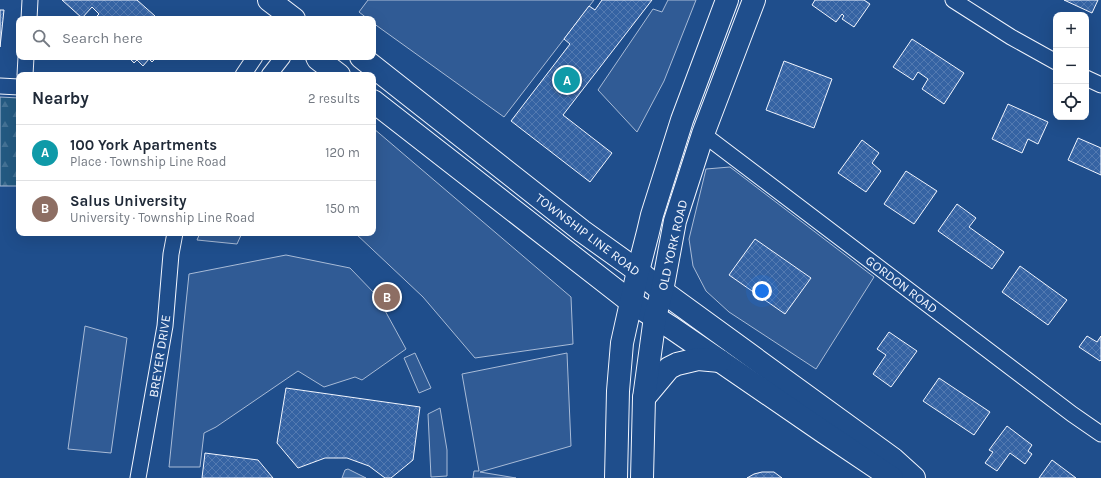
<!DOCTYPE html>
<meta charset="utf-8">
<style>
body{margin:0;font-family:Karla,sans-serif;background:#f6f6f7;color:#1f2937}
.controls{position:absolute;right:12px;top:12px;display:grid;overflow:hidden;border-radius:8px;box-shadow:0 4px 16px #0002}
.controls button{width:36px;height:36px;display:grid;place-items:center;padding:0;border:0;border-bottom:1px solid #e0e1e3;background:#fff;color:#1f2937;font:20px sans-serif}
.you{position:absolute;left:762px;top:291px;width:14px;height:14px;margin:-10px;border:3px solid #fff;border-radius:50%;background:#1a73e8;box-shadow:0 0 0 6px #1a73e833}
.badge{display:grid;place-items:center;width:26px;height:26px;border-radius:50%;background:#2563eb;color:#fff;font-size:13px;font-weight:700}
.pin{position:absolute;translate:-50% -50%;border:2px solid #fff;box-shadow:0 1px 4px #0006}
.list{margin:0;padding:0;list-style:none}
h2{display:flex;justify-content:space-between;align-items:center;height:52px;margin:0;padding:0 16px;font-size:17px}
h2 small{font-size:13px;font-weight:400;color:#747a83}
.list li{display:grid;grid-template-columns:26px 1fr auto;gap:12px;align-items:center;box-sizing:border-box;height:56px;padding:0 16px;border-top:1px solid #e0e1e3}
.list b{display:block;font-size:15px;white-space:nowrap}
.list p{margin:0;font-size:13px;white-space:nowrap;color:#747a83}
.list em{font-size:13px;font-style:normal;color:#747a83}
.icon{flex:none;width:22px;height:22px;fill:none;stroke:currentColor;stroke-width:2;stroke-linecap:round;stroke-linejoin:round}
.map{position:relative;flex:none;width:1101px;height:478px;overflow:hidden}
.search{position:absolute;background:#fff;box-shadow:0 4px 16px #0002;left:16px;top:16px;width:360px;height:44px;display:flex;align-items:center;gap:10px;box-sizing:border-box;padding:0 14px;border-radius:8px;color:#747a83;font-size:15px}
.panel{position:absolute;background:#fff;box-shadow:0 4px 16px #0002;left:16px;top:72px;width:360px;height:164px;border-radius:8px}
.map>svg:first-child{display:block}
</style>
<div class="map">
<svg width="1101" height="478" viewBox="0 0 1101 478">
<defs>
<pattern id="forest-firs" width="22" height="20" patternUnits="userSpaceOnUse"><rect width="22" height="20" fill="#245a82"/><path d="M5 1l3.5 6h-7zM16 11l3.5 6h-7z" fill="#447295"/></pattern>
<pattern id="building-cross-hatch" width="8" height="8" patternUnits="userSpaceOnUse"><rect width="8" height="8" fill="#3563a3"/><path d="M0 0l8 8M0 8l8-8" fill="none" stroke="#537ab1"/></pattern>
</defs>
<rect width="100%" height="100%" fill="#1f4e8c"/>
<polygon fill="url(#forest-firs)" stroke="#a8bbd7" points="0,97 19,98 19,186 0,186"/>
<g fill="#305b95" stroke="#a8bbd7">
<polygon points="368,0 594,0 504,117 373,23 373,19 368,19 359,12"/>
<polygon points="668,0 696,0 664,81 637,132 598,90 653,9 662,12"/>
<polygon points="373,128 571,297 573,344 475,358 423,297 355,233 373,233"/>
<polygon points="730,167 874,277 816,369 729,312 706,291 693,266 689,239 706,169"/>
<polygon points="200,233 242,233 237,244 197,240"/>
<polygon points="286,255 350,268 377,296 406,349 362,380 355,377 324,387 298,371 216,427 204,433 200,467 169,467 189,274"/>
<polygon points="85,326 127,338 111,453 68,449"/>
<polygon points="415,353 431,388 419,393 404,358"/>
<polygon points="567,353 571,446 480,472 516,478 473,478 474,471 479,471 462,374"/>
<polygon points="440,408 447,450 447,476 431,477 428,414"/>
</g>
<polygon fill="#3b69a3" stroke="#a8bbd7" points="348,469 366,478 342,478 345,470"/>
<g fill="url(#building-cross-hatch)" stroke="#f2f6ff">
<polygon points="62,0 137,0 155,16 153,18 154,19 98,19 96,17 99,14 92,7 82,18"/>
<polygon points="602,0 652,0 563,115 612,153 590,182 511,121 570,44 564,39 589,6 595,10"/>
<polygon points="815,0 864,0 870,4 854,27 842,19 844,16 842,14 836,22 812,5"/>
<polygon points="1064,0 1098,0 1092,13"/>
<polygon points="0,10 4,10 0,47"/>
<polygon points="912,39 964,73 944,104 922,89 928,79 918,72 913,80 893,67"/>
<polygon points="128,57 157,57 152,62 149,59 143,66 137,60 134,63"/>
<polygon points="784,61 832,79 814,128 766,110"/>
<polygon points="1008,104 1048,122 1038,144 1028,139 1022,153 992,139"/>
<polygon points="1078,138 1101,148 1101,175 1068,160"/>
<polygon points="862,140 879,153 872,163 881,171 866,192 838,173"/>
<polygon points="906,171 937,191 914,224 884,204"/>
<polygon points="957,204 976,218 969,227 1004,252 992,269 938,231"/>
<polygon points="755,239 811,278 785,314 729,275"/>
<polygon points="1020,266 1067,300 1048,325 1002,292"/>
<polygon points="889,332 917,351 891,387 873,374 886,355 877,349"/>
<polygon points="1087,336 1097,342 1101,336 1101,360 1100,361 1079,347"/>
<polygon points="939,378 990,412 974,435 923,401"/>
<polygon points="286,388 420,407 413,460 391,478 385,478 369,466 347,458 325,458 298,468 277,443"/>
<polygon points="1007,426 1032,445 1028,451 1032,454 1025,464 1010,453 997,471 985,463 993,452 989,450"/>
<polygon points="205,453 258,460 273,478 202,478"/>
<polygon points="1052,460 1076,478 1039,478"/>
<polygon points="762,472 774,472 782,478 747,478 754,474"/>
</g>
<g fill="none" stroke-linecap="round" stroke-linejoin="round">
<defs>
<g id="street">
<polyline points="953,0 1011,37 1056,62"/>
<polyline points="29,19 30,0"/>
<polyline points="25,75 26,57"/>
<polyline points="243,75 255,57"/>
<polyline points="269,75 283,57"/>
<polyline points="1086,78 1101,85"/>
<polyline points="0,86 19,87"/>
<polyline points="703,134 1072,414 1101,434"/>
<polyline points="138,478 165,326 171,254 175,233"/>
</g>
<g id="primary">
<polyline points="269,0 294,19"/>
<polyline points="317,57 318,59 339,75"/>
<polyline points="361,57 582,231 638,271 662,291 893,459 914,478"/>
<polyline points="373,101 631,302 672,328 825,433 892,478"/>
<polyline points="644,398 669,368 677,364 698,359 720,361"/>
</g>
<g id="highway">
<polyline points="616,478 618,391 622,343 638,271 648,232 652,215 682,120 727,0"/>
<polyline points="642,478 644,398 655,317 662,291 675,221 703,134 754,0"/>
</g>
</defs>
<use href="#street" stroke="#f2f6ff" stroke-width="17"/>
<use href="#primary" stroke="#f2f6ff" stroke-width="24"/>
<use href="#highway" stroke="#f2f6ff" stroke-width="24"/>
<use href="#street" stroke="#1f4e8c" stroke-width="15"/>
<use href="#primary" stroke="#1f4e8c" stroke-width="22"/>
<use href="#highway" stroke="#1f4e8c" stroke-width="22"/>
</g>
<g text-anchor="middle" stroke-width="3" stroke-linejoin="round" paint-order="stroke">
<g font-size="13" fill="#f2f6ff" stroke="#1f4e8c">
<text transform="translate(588 234) rotate(37)" y="5">TOWNSHIP LINE ROAD</text>
<text transform="translate(672 245) rotate(-77)" y="5">OLD YORK ROAD</text>
<text transform="translate(902 284) rotate(37)" y="5">GORDON ROAD</text>
<text transform="translate(159 356) rotate(-81)" y="5">BREYER DRIVE</text>
</g>
</g>
</svg>
<div class="controls">
<button>+</button>
<button>−</button>
<button><svg class="icon" aria-label="locate" viewBox="0 0 24 24"><circle cx="12" cy="12" r="6"/><path d="M12 2v4M12 18v4M2 12h4M18 12h4"/></svg></button>
</div>
<div class="you"></div>
<div class="pin badge" style="left:567px;top:80px;background:#0f9aa8">A</div>
<div class="pin badge" style="left:387px;top:297px;background:#8d6e63">B</div>
<div class="search"><svg class="icon" aria-label="search" viewBox="0 0 24 24"><circle cx="10" cy="10" r="6"/><path d="M15 15l6 6"/></svg>Search here</div>
<section class="panel">
<h2>Nearby<small>2 results</small></h2>
<ul class="list">
<li><span class="badge" style="background:#0f9aa8">A</span><div><b>100 York Apartments</b><p>Place · Township Line Road</p></div><em>120 m</em></li>
<li><span class="badge" style="background:#8d6e63">B</span><div><b>Salus University</b><p>University · Township Line Road</p></div><em>150 m</em></li>
</ul>
</section>
</div>
